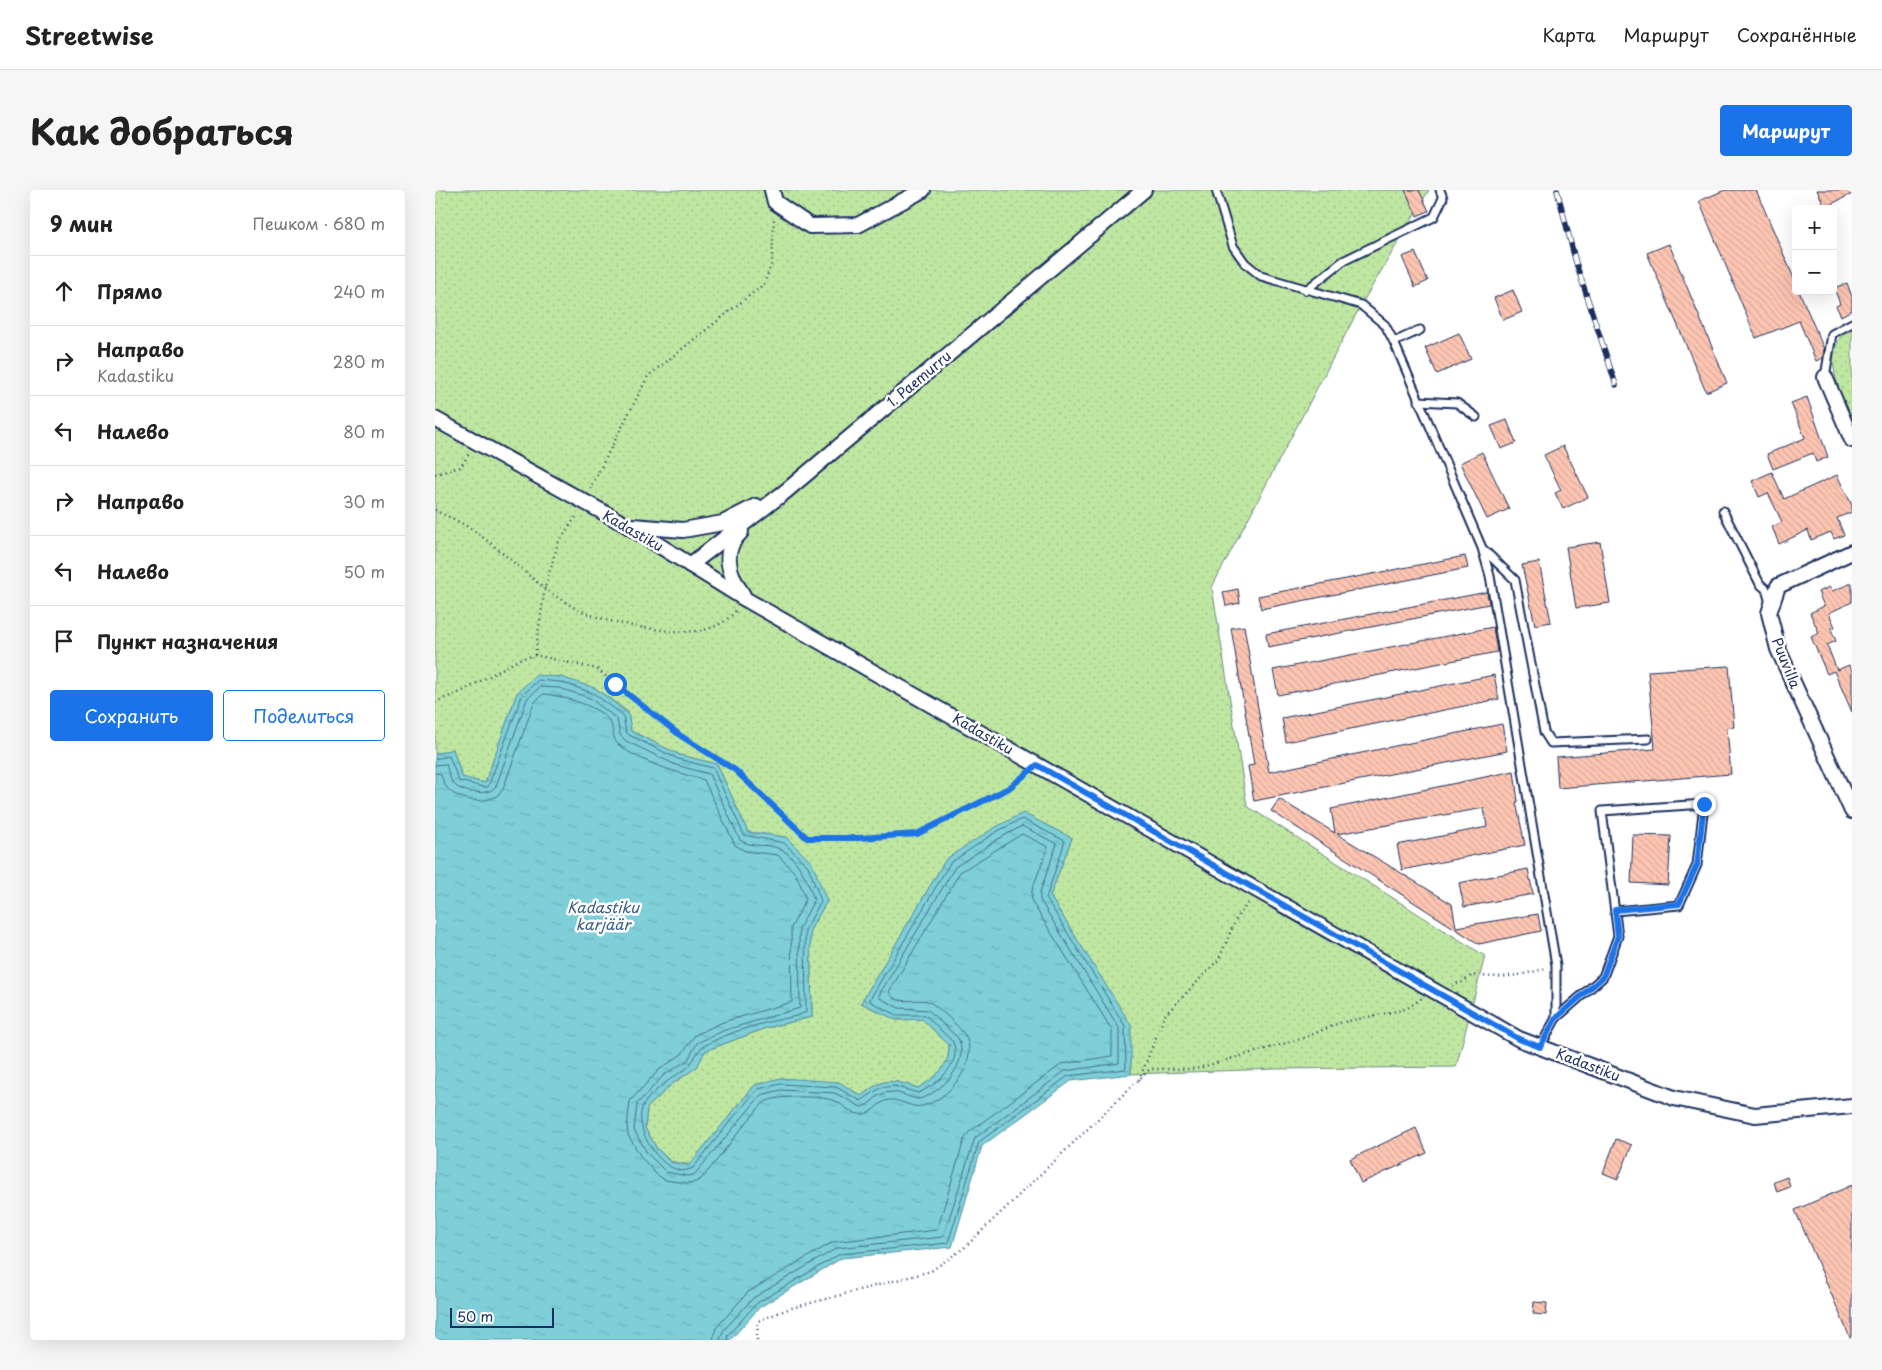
<!DOCTYPE html>
<html lang="ru">
<meta charset="utf-8">
<style>
body{margin:0;font-family:"Playpen Sans",sans-serif;background:#f6f6f6;color:#222}
.controls{position:absolute;right:15px;top:15px;display:grid;overflow:hidden;border-radius:5px;box-shadow:0 5px 20px #0002}
.controls button{width:45px;height:45px;display:grid;place-items:center;padding:0;border:0;border-bottom:1px solid #e0e0e0;background:#fff;color:#222;font:25px sans-serif}
.scale{position:absolute;left:15px;bottom:12px;width:104px;box-sizing:border-box;padding-left:5px;border:2px solid #1b2f5e;border-top:0;font-size:14px;line-height:18px;white-space:nowrap;color:#1b2f5e;-webkit-text-stroke:4px #fff;paint-order:stroke}
.stop{position:absolute;width:15px;height:15px;margin:-11px;border:4px solid #1a73e8;border-radius:50%;background:#fff}
.stop.end{background:#1a73e8;border-color:#fff;box-shadow:0 1px 5px #0008}
.list{margin:0;padding:0;list-style:none}
h2{display:flex;justify-content:space-between;align-items:center;height:65px;margin:0;padding:0 20px;font-size:21px}
h2 small{font-size:16px;font-weight:400;color:#767676}
.list li{display:grid;grid-template-columns:32px 1fr auto;gap:15px;align-items:center;box-sizing:border-box;height:70px;padding:0 20px;border-top:1px solid #e0e0e0}
.list b{display:block;font-size:19px;white-space:nowrap}
.list p{margin:0;font-size:16px;white-space:nowrap;color:#767676}
.list em{font-size:16px;font-style:normal;color:#767676}
.actions{display:flex;gap:10px;padding:15px 20px}
.actions a{flex:1;padding:11px 0;border:1px solid #1a73e8;border-radius:5px;text-align:center;font-size:18px;color:#1a73e8}
.actions .main{background:#1a73e8;color:#fff}
.icon{flex:none;width:28px;height:28px;fill:none;stroke:currentColor;stroke-width:2;stroke-linecap:round;stroke-linejoin:round}
.map{position:relative;flex:none;width:1417px;height:1150px;overflow:hidden;border-radius:5px}
header{display:flex;align-items:center;gap:30px;box-sizing:border-box;height:70px;padding:0 25px;background:#fff;border-bottom:1px solid #e0e0e0}
header strong{font-size:24px}
nav{display:flex;gap:28px;margin-inline-start:auto;font-size:18px}
.intro{display:flex;align-items:center;justify-content:space-between;box-sizing:border-box;height:120px;padding:0 30px}
h1{margin:0;font-size:35px}
.button{padding:12px 22px;border-radius:5px;background:#1a73e8;color:#fff;font-size:18px;font-weight:700}
main{display:flex;gap:30px;padding:0 30px}
aside{flex:1;background:#fff;border-radius:5px;box-shadow:0 5px 20px #0002}
.map>svg:first-child{display:block}
</style>
<header>
<strong>Streetwise</strong>
<nav><a>Карта</a><a>Маршрут</a><a>Сохранённые</a></nav>
</header>
<div class="intro"><h1>Как добраться</h1><a class="button">Маршрут</a></div>
<main>
<aside>
<h2>9 мин<small>Пешком · 680 m</small></h2>
<ul class="list">
<li><svg class="icon" aria-label="ahead" viewBox="0 0 24 24"><path d="M12 20V5M6 11l6-6 6 6"/></svg><div><b>Прямо</b></div><em>240 m</em></li>
<li><svg class="icon" aria-label="right" viewBox="0 0 24 24"><path d="M7 20v-9h11M14 6l5 5-5 5"/></svg><div><b>Направо</b><p>Kadastiku</p></div><em>280 m</em></li>
<li><svg class="icon" aria-label="left" viewBox="0 0 24 24"><path d="M17 20v-9H6M10 6l-5 5 5 5"/></svg><div><b>Налево</b></div><em>80 m</em></li>
<li><svg class="icon" aria-label="right" viewBox="0 0 24 24"><path d="M7 20v-9h11M14 6l5 5-5 5"/></svg><div><b>Направо</b></div><em>30 m</em></li>
<li><svg class="icon" aria-label="left" viewBox="0 0 24 24"><path d="M17 20v-9H6M10 6l-5 5 5 5"/></svg><div><b>Налево</b></div><em>50 m</em></li>
<li><svg class="icon" aria-label="arrive" viewBox="0 0 24 24"><path d="M6 21V4h12l-3 4 3 4H6"/></svg><div><b>Пункт назначения</b></div></li>
</ul>
<div class="actions"><a class="main">Сохранить</a><a>Поделиться</a></div>
</aside>
<div class="map">
<svg width="1417" height="1150" viewBox="0 0 1417 1150">
<defs>
<pattern id="green-dots" width="8" height="8" patternUnits="userSpaceOnUse" patternTransform="scale(1.25)"><rect width="8" height="8" fill="#bfe7a2"/><path d="M2 2h.1M6 6h.1" fill="none" stroke="#a4c68e" stroke-width="1.8" stroke-linecap="round"/></pattern>
<pattern id="water-ripples" width="26" height="14" patternUnits="userSpaceOnUse" patternTransform="scale(1.25)"><rect width="26" height="14" fill="#7ecfd7"/><path d="M2 4q2-2 4 0t4 0M15 11q2-2 4 0t4 0" fill="none" stroke="#6cb2bb"/></pattern>
<pattern id="building-back-hatch" width="6" height="6" patternUnits="userSpaceOnUse" patternTransform="scale(1.25)"><rect width="6" height="6" fill="#fec6b2"/><path d="M-1 5l2 2M0 0l6 6M5-1l2 2" fill="none" stroke="#d9aa9c"/></pattern>
</defs>
<rect width="100%" height="100%" fill="#fff"/>
<filter id="ink" filterUnits="userSpaceOnUse"><feTurbulence type="fractalNoise" baseFrequency=".02" numOctaves="2"/><feDisplacementMap in="SourceGraphic" scale="10" xChannelSelector="R" yChannelSelector="G"/><feConvolveMatrix kernelMatrix="1 2 1 2 8 2 1 2 1" color-interpolation-filters="sRGB"/></filter>
<g filter="url(#ink)">
<g fill="url(#green-dots)" stroke="#6d8b80">
<path d="M 0,0 L 994,0 L 926,115 L 777,397 L 812,616 L 1050,766 L 1021,877 L 840,879 L 696,884 L 695,835 L 615,706 L 637,648 L 511,669 L 426,813 L 461,830 L 487,829 L 514,855 C 515,877 500,888 483,898 C 455,889 450,887 426,906 L 403,892 L 320,895 L 254,975 L 235,971 L 221,957 L 210,938 L 212,918 L 237,894 L 262,877 L 270,861 L 331,838 L 377,827 L 375,740 L 392,711 L 351,647 L 313,642 L 282,574 L 245,565 L 196,541 L 193,522 L 160,498 L 82,503 L 50,593 L 27,587 L 18,559 L 0,564 Z"/>
<path d="M 1417,135 L 1417,231 C 1404,201 1383,160 1417,135 Z"/>
</g>
<path fill="url(#water-ripples)" stroke="#568fa7" d="M 101,485 L 126,487 L 160,498 L 193,523 L 196,541 L 245,565 L 282,574 L 313,642 L 351,647 L 377,673 L 392,711 L 375,740 L 377,827 L 331,838 L 270,861 L 262,877 L 237,894 L 212,918 L 210,938 L 221,957 L 235,972 L 254,975 L 320,895 L 345,888 L 404,892 L 426,906 C 451,887 454,889 483,898 C 500,888 515,877 514,855 L 487,829 L 461,830 L 426,813 L 511,669 L 559,638 L 588,623 L 637,648 L 615,706 L 696,835 L 696,884 L 636,891 L 547,956 L 517,1057 L 407,1068 L 325,1117 L 295,1150 L 0,1150 L 0,564 L 18,559 L 27,587 L 50,593 L 82,503 Z"/>
<g fill="none" stroke-linecap="round" stroke-linejoin="round">
<g stroke="#436f8e" stroke-width="1">
<path d="M 0,569 L 14,566 L 24,591 L 48,597 L 53,597 L 87,506 L 103,490 L 125,492 L 158,503 L 188,525 L 191,542 L 194,545 L 243,569 L 278,578 L 309,645 L 349,653 L 373,676 L 386,711 L 370,740 L 371,822 C 359,828 344,829 330,833 C 310,838 288,845 269,856 C 261,860 259,873 251,879 C 239,886 214,903 208,916 C 196,941 233,993 258,978 L 297,929 L 323,899 L 346,894 L 401,897 L 426,911 L 445,898 L 459,896 L 483,903 C 501,896 528,873 518,852 L 490,825 L 462,825 L 436,812 L 435,809 L 515,673 L 561,642 L 587,629 L 630,651 L 611,708 L 690,836 L 691,879 L 633,886 L 544,952 L 513,1053 L 405,1064 L 322,1113 L 293,1145 L 292,1150"/>
<path d="M 0,575 L 11,574 C 13,580 14,588 18,593 C 25,603 54,607 61,596 L 92,509 L 105,497 L 124,498 L 155,508 L 182,529 L 185,545 L 191,551 L 241,575 L 274,584 L 305,650 C 313,656 325,655 335,656 C 360,660 372,688 379,710 L 364,739 L 365,818 L 290,840 L 262,853 L 253,870 L 229,885 L 202,914 L 199,940 L 212,963 L 231,982 L 252,986 L 259,985 L 326,905 L 346,900 L 400,903 L 426,917 C 436,915 439,907 447,904 C 460,898 472,908 484,909 C 506,903 536,873 523,848 L 493,820 L 464,818 L 445,808 L 444,805 L 520,677 L 565,648 L 587,636 L 622,654 L 605,702 L 605,710 L 684,838 L 684,873 L 630,881 L 540,948 L 508,1047 L 402,1058 L 318,1108 L 288,1141 L 285,1150"/>
<path d="M 0,583 L 6,584 C 8,590 9,596 15,601 C 28,612 58,616 68,599 L 99,513 L 108,504 C 125,505 169,517 176,534 C 179,542 177,549 184,555 C 204,572 244,583 269,590 L 300,655 L 310,661 L 343,665 L 361,684 L 371,709 L 356,738 L 357,812 L 288,832 L 260,845 L 247,864 L 224,880 L 195,911 L 192,936 L 193,945 L 206,967 L 221,984 L 230,990 L 251,993 L 261,992 L 267,988 C 285,968 299,946 317,926 C 321,922 325,915 330,912 C 341,905 385,906 397,910 C 407,913 414,923 424,924 C 436,926 441,915 450,911 C 462,906 475,919 487,916 C 512,911 544,874 531,847 C 527,839 501,814 492,811 C 480,808 461,816 454,802 L 525,682 L 587,644 L 613,657 L 597,700 L 597,712 L 677,840 L 677,866 L 627,874 L 534,942 L 529,950 L 502,1040 L 398,1052 L 313,1102 L 281,1138 L 278,1150"/>
</g>
</g>
<g fill="url(#building-back-hatch)" stroke="#1b2f5e">
<polygon points="970,0 984,0 994,21 982,26"/>
<polygon points="1290,0 1321,0 1361,93 1361,101 1364,101 1389,159 1388,168 1381,171 1364,131 1321,148 1264,11"/>
<polygon points="1382,0 1417,0 1417,4 1390,17"/>
<polygon points="1234,54 1292,193 1271,202 1212,63"/>
<polygon points="980,62 993,91 980,97 967,67"/>
<polygon points="1412,93 1417,107 1417,120 1406,126 1401,116 1405,114 1399,98"/>
<polygon points="1078,100 1087,122 1068,130 1059,108"/>
<polygon points="1024,143 1036,169 1002,184 990,158"/>
<polygon points="1372,207 1393,267 1381,272 1378,263 1338,279 1332,264 1370,248 1356,213"/>
<polygon points="1072,230 1081,253 1066,259 1056,236"/>
<polygon points="1128,256 1153,307 1128,319 1120,303 1126,300 1109,265"/>
<polygon points="1047,262 1074,319 1052,329 1025,273"/>
<polygon points="1337,282 1349,309 1402,285 1417,315 1417,322 1402,328 1409,345 1399,349 1396,342 1376,350 1373,340 1344,354 1337,337 1347,332 1333,303 1324,307 1317,291"/>
<polygon points="1165,352 1175,413 1141,418 1131,357"/>
<polygon points="1030,366 1033,378 826,419 823,406"/>
<polygon points="1104,372 1116,432 1100,435 1087,375"/>
<polygon points="1417,393 1417,412 1394,423 1400,437 1396,439 1401,451 1392,455 1402,480 1414,475 1417,481 1417,522 1399,481 1392,484 1376,447 1384,443 1375,423 1389,416 1383,402 1395,397 1397,401"/>
<polygon points="803,399 805,413 791,416 788,402"/>
<polygon points="1052,402 1054,414 833,457 831,444"/>
<polygon points="809,436 834,582 1067,534 1072,561 819,611 813,576 819,575 796,438"/>
<polygon points="1058,437 1062,462 843,505 838,480"/>
<polygon points="1294,476 1299,537 1292,538 1296,584 1123,598 1121,567 1220,559 1213,481"/>
<polygon points="1059,485 1064,509 851,552 847,528"/>
<polygon points="1079,581 1083,612 1081,612 1090,655 967,680 962,655 1052,637 1049,618 902,644 1017,714 1021,737 1103,724 1106,741 1044,754 836,621 844,609 900,643 896,619"/>
<polygon points="1198,645 1236,646 1233,695 1196,693"/>
<polygon points="1093,679 1098,704 1029,717 1024,693"/>
<polygon points="981,938 992,963 926,993 915,969"/>
<polygon points="1181,949 1197,955 1183,989 1168,983"/>
<polygon points="1352,987 1355,997 1342,1002 1339,992"/>
<polygon points="1417,995 1417,1150 1416,1150 1360,1020"/>
<polygon points="1099,1112 1112,1113 1111,1125 1098,1124"/>
</g>
<g fill="none" stroke-linecap="round" stroke-linejoin="round">
<defs>
<g id="service">
<polyline points="781,0 798,56 810,73 826,86 926,115 950,135 959,152 1047,358 1055,386 1121,775 1121,828 1105,857"/>
<polyline points="871,100 908,71 999,27 1008,8 1005,0"/>
<polyline points="959,152 985,140"/>
<polyline points="1390,187 1397,144 1417,133"/>
<polyline points="983,211 1022,213 1041,227"/>
<polyline points="1288,321 1325,394 1331,399 1335,413"/>
<polyline points="1049,360 1080,390 1109,542 1116,553 1213,549"/>
<polyline points="1121,828 1168,787 1183,746 1167,621 1269,614 1262,675 1244,715 1180,721"/>
</g>
<g id="minor">
<polyline points="337,0 340,12 375,36 423,35 488,0"/>
<polyline points="1390,187 1417,250"/>
<polyline points="0,229 193,336 310,409 1084,849 1239,908 1320,925 1417,916"/>
<polyline points="197,336 248,340 288,333 321,316"/>
<path d="M 306,342 C 285,361 294,385 308,405"/>
<polyline points="1417,362 1343,396 1334,423 1343,459 1417,621"/>
<polyline points="255,375 351,301 709,0"/>
</g>
</defs>
<use href="#service" stroke="#1b2f5e" stroke-width="11"/>
<use href="#minor" stroke="#1b2f5e" stroke-width="18"/>
<g stroke="#1b2f5e" stroke-width="2.5" stroke-dasharray="1 4" stroke-linecap="butt">
<polyline points="0,284 26,277 35,262"/>
<polyline points="155,299 213,186 329,94 337,73 339,28"/>
<path d="M 0,320 C 9,325 19,329 28,334 C 74,361 109,410 162,427 C 186,435 213,439 237,441 C 263,443 286,440 302,419"/>
<polyline points="100,465 110,397 123,353 143,324"/>
<polyline points="0,512 26,502 85,469 100,465 162,479 245,546 300,580 372,648 424,648 482,644 574,597 592,584"/>
<path d="M 1017,795 L 1028,792 L 1037,785 C 1067,789 1084,786 1112,778"/>
<polyline points="704,890 730,825 784,769 802,727 815,711"/>
<polyline points="322,1150 323,1131 353,1119 496,1081 529,1058 715,879 760,879 869,848 904,833 971,819 987,808"/>
</g>
<use href="#service" stroke="#fff" stroke-width="7"/>
<use href="#minor" stroke="#fff" stroke-width="14"/>
<defs>
<polyline id="rail" points="1122,0 1141,73 1181,195"/>
</defs>
<use href="#rail" stroke="#1b2f5e" stroke-width="5.5"/>
<use href="#rail" stroke="#fff" stroke-width="4" stroke-dasharray="11" stroke-linecap="butt"/>
</g>
</g>
<g fill="none" stroke-linecap="round" stroke-linejoin="round" filter="url(#ink)">
<polyline stroke="#1a73e8" stroke-width="6" points="180,494 246,546 300,580 372,648 424,648 482,644 574,598 602,575 1084,849 1105,857 1121,828 1168,787 1183,746 1180,720 1244,714 1262,675 1269,614"/>
</g>
<g text-anchor="middle" stroke-width="5" stroke-linejoin="round" paint-order="stroke">
<g font-size="14" fill="#1b2f5e" stroke="#fff">
<text transform="translate(484 189) rotate(-40)" y="5">1. Paemurru</text>
<text transform="translate(198 341) rotate(30)" y="5">Kadastiku</text>
<text transform="translate(1351 473) rotate(68)" y="5">Puuvilla</text>
<text transform="translate(548 544) rotate(30)" y="5">Kadastiku</text>
<text transform="translate(1153 875) rotate(21)" y="5">Kadastiku</text>
</g>
<g font-size="15" font-style="italic" fill="#395f82" stroke="#fff">
<text x="168" y="723">Kadastiku<tspan x="168" dy="17">karjäär</tspan></text>
</g>
</g>
</svg>
<div class="controls">
<button>+</button>
<button>−</button>
</div>
<div class="scale">50 m</div>
<div class="stop" style="left:180px;top:494px"></div>
<div class="stop end" style="left:1269px;top:614px"></div>
</div>
</main>
